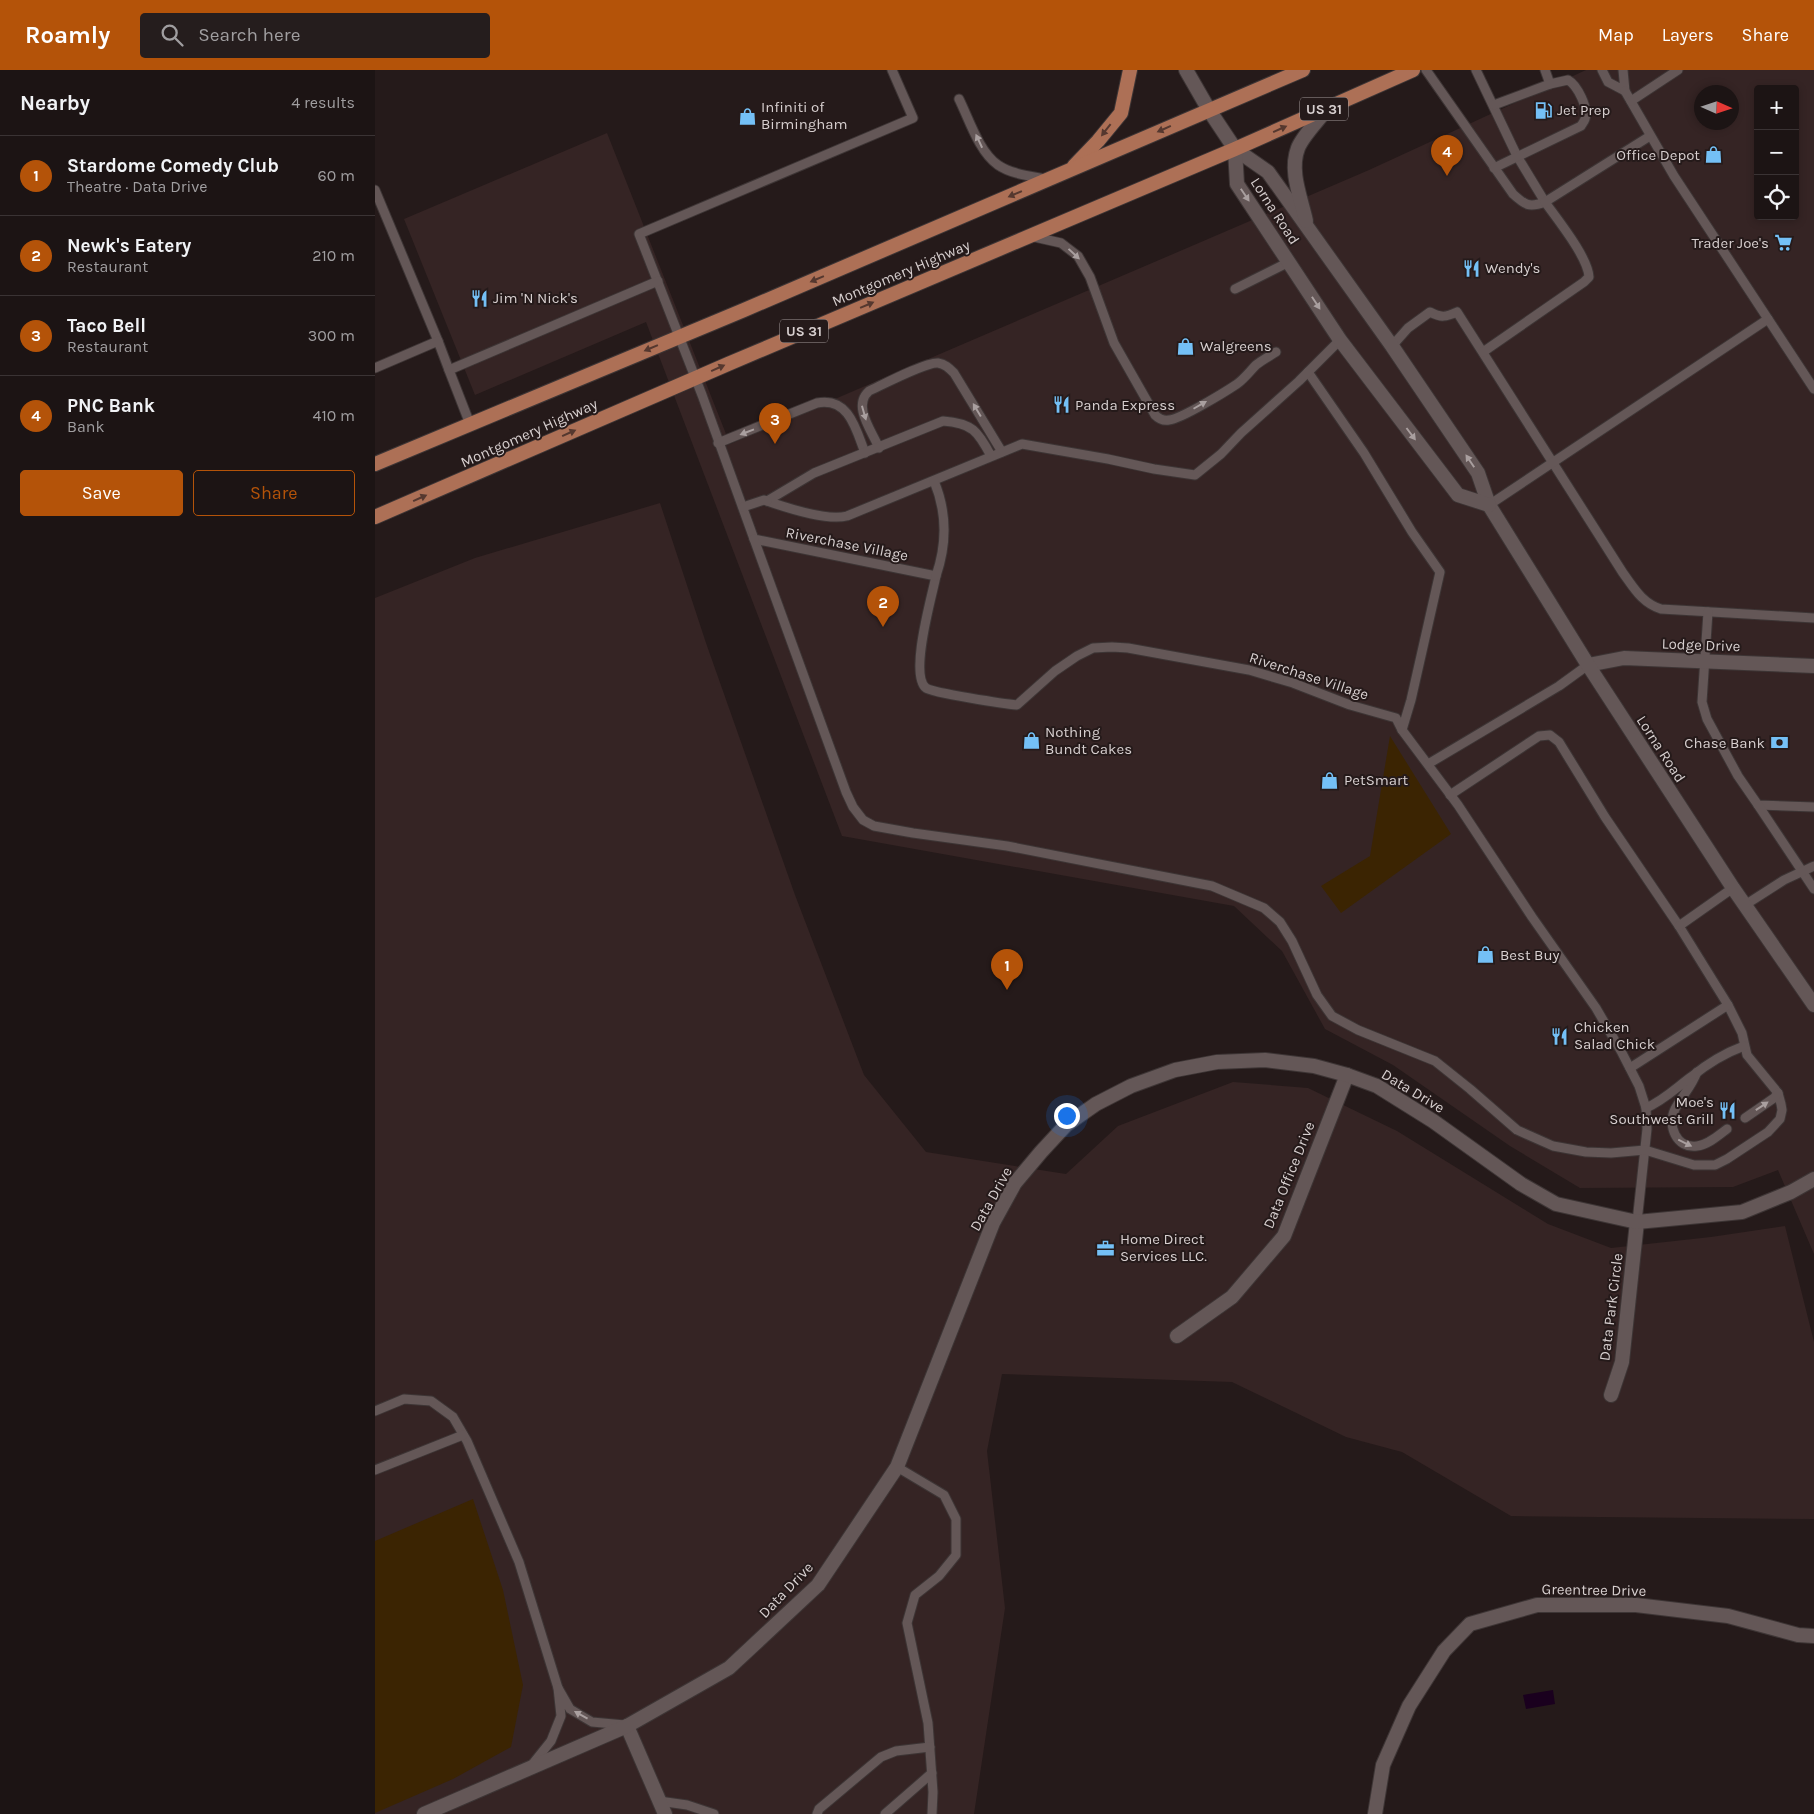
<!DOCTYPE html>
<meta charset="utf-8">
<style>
body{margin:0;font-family:Karla,sans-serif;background:#251d1d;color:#f1f3f6}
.controls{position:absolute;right:15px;top:15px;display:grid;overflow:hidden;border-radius:5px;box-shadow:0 2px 8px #0003}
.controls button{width:45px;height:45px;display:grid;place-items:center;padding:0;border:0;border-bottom:1px solid #3a3334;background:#1c1414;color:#f1f3f6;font:25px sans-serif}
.compass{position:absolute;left:1319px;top:15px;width:45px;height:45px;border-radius:50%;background:#1c1414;box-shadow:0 2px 8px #0003;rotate:93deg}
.you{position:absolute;left:691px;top:1045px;width:18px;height:18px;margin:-12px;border:4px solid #fff;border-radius:50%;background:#1a73e8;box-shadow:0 0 0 8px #1a73e833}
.badge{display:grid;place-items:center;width:32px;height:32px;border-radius:50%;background:#b45309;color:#fff;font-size:16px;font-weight:700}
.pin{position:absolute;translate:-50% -41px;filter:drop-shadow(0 1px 2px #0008)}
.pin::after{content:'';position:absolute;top:26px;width:18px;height:15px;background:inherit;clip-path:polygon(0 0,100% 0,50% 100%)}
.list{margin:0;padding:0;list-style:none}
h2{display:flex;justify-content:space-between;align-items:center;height:65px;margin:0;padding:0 20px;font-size:21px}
h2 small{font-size:16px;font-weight:400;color:#a09ea0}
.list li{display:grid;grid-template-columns:32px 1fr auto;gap:15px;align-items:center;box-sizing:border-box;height:80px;padding:0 20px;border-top:1px solid #3a3334}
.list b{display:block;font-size:19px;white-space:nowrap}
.list p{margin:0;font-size:16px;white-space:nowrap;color:#a09ea0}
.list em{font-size:16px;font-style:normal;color:#a09ea0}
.actions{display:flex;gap:10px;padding:15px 20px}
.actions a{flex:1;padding:11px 0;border:1px solid #b45309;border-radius:5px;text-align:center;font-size:18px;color:#b45309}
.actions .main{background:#b45309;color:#fff}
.icon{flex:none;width:28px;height:28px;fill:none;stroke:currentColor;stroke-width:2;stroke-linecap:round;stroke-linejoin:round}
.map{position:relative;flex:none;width:1439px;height:1744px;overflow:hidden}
header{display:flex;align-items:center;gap:30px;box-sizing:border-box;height:70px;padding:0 25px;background:#b45309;color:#fff}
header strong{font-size:24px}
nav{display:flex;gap:28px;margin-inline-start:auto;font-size:18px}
.search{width:350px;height:45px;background:#251d1d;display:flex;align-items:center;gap:12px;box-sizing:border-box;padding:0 18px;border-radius:5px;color:#a09ea0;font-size:19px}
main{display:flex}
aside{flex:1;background:#1c1414}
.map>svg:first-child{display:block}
</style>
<header>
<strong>Roamly</strong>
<div class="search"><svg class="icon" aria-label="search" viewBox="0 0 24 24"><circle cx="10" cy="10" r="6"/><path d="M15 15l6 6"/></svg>Search here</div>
<nav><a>Map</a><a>Layers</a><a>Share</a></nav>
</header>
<main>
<aside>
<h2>Nearby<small>4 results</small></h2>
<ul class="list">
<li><span class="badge">1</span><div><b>Stardome Comedy Club</b><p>Theatre · Data Drive</p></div><em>60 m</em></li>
<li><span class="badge">2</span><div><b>Newk's Eatery</b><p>Restaurant</p></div><em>210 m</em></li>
<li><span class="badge">3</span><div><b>Taco Bell</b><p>Restaurant</p></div><em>300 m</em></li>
<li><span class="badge">4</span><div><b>PNC Bank</b><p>Bank</p></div><em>410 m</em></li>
</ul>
<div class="actions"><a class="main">Save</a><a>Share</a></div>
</aside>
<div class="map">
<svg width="1439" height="1744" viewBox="0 0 1439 1744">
<rect width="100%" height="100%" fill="#251a1a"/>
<g fill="#352424" fill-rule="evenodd">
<path d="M 1211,0 L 1439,0 L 1439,1184 L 1403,1100 L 1358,1117 L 1205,1118 L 1135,1076 L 1018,995 L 950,959 L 907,881 L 859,836 L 467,766 L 271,252 L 100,325 L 29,149 L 232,63 L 355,374 L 994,100 ZM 1383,19 L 1420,19 L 1420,146 L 1383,146 ZM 1326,22 L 1356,22 L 1356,52 L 1326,52 Z"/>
<polygon points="285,433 331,573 420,825 489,1005 551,1082 691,1104 743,1056 858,1012 933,1018 1022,1061 1173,1154 1236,1178 1336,1167 1410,1156 1439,1272 1439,1449 1136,1446 1027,1382 971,1367 857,1312 627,1304 612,1381 630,1538 599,1744 0,1744 0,528 100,488"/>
</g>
<g fill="#3b2402">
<polygon points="1015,666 1076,764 966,843 946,816 995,786"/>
<polygon points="98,1429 128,1520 148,1615 136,1677 78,1709 0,1743 0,1471"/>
</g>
<polygon fill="#1a001e" points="1178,1620 1180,1634 1151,1639 1148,1625"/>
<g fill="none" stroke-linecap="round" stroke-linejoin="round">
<defs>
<g id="service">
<path d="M 517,0 L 538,48 L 264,164 L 327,325 L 379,469 L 561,506 C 557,526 534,605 551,618 C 558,623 631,634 642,635 L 680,601 L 702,586 L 718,578 L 737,577 L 753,578 L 874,600 L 918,613 L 975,635 L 1021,648 L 1027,660 L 1083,735 L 1157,847 L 1221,938 L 1246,981 L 1264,1016 L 1271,1038 L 1272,1059 L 1262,1152"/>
<path d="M 1051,0 L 1138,124 C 1150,135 1154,138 1170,132 L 1142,86 L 1101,0"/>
<polyline points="1170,0 1175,14"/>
<polyline points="1227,0 1233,12 1250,21 1248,0"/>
<polyline points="1250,21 1299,106 1439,319"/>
<path d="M 584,29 C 594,49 604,82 623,95 C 636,104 655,106 671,109"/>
<polyline points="1256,31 1303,0"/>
<path d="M 1119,35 L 1175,14 L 1193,10 C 1202,15 1214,38 1210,49 C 1209,52 1207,54 1206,56 L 1119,98"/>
<polyline points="0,120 63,271"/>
<path d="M 655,166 L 686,173 L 703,186 L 715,207 L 739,273 L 780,345 C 784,349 788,351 794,350 C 806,349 850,322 862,314 C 870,308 875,301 881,295 C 887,290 895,286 901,282"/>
<polyline points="860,219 914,192"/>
<path d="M 1017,276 L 1033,258 L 1055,242 C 1066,248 1071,247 1082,242 L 1248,503 C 1259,518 1267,533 1286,539 L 1439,548"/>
<path d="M 1108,282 L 1209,212 L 1214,207 C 1213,187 1182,149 1170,132 L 1275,66"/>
<polyline points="0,298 63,271 74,300"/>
<polyline points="933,302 989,383 1037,462 1065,502 1036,630 1027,660"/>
<polyline points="95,354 74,300 283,211"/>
<path d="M 343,373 L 442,333 C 474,327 481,359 490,383"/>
<path d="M 504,378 C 497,361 477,336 494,321 C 507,315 551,292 563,293 C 570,294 574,298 579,303 L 627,382"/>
<path d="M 616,386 C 603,361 597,353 568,351 L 439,403 L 392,431 C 412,438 452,451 472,446 L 647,374 L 733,389 L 779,399 L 820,405 L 846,384 L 866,363 L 924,311 L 965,270"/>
<path d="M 559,411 C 572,442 572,474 561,506"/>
<polyline points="1114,435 1393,249"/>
<polyline points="368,437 389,430 392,431"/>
<polyline points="379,469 471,722 478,737 488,750 499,756 538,763 632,776 837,816 889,838 905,852 917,871 942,925 957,946 983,960 1060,991 1095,1019 1142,1060 1178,1076 1211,1082 1236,1083 1270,1080 1319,1095 1340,1095 1352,1089 1393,1062 1405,1049 1407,1040 1406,1034 1403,1023 1372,985 1367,963 1353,935"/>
<polyline points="1333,542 1327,632 1332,649 1363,706 1383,735 1439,737"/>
<polyline points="1053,694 1184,616 1213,595"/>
<polyline points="1075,725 1164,666 1175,665 1184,672 1230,747 1304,856 1353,935 1255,998"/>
<polyline points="1383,735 1439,819"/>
<polyline points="1370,835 1409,810 1439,796"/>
<polyline points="1304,856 1358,818"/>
<path d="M 1322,1002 C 1317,1016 1307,1026 1300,1039 C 1292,1055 1301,1079 1322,1076 C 1333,1075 1344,1065 1352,1059"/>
<path d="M 1271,1038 C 1288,1031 1301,1018 1316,1007 C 1332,994 1350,983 1369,976"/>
<polyline points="1370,1048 1399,1028 1403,1023"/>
<polyline points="0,1341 29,1329 56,1331 78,1347 92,1371 144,1492 183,1618"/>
<polyline points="522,1397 569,1425 581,1449 581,1485 564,1506 540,1525 532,1553 553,1653 558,1722 557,1744"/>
<polyline points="0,1400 88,1365"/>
<polyline points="156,1696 176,1671 186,1646 183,1618 195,1639 217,1652 250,1655"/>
<polyline points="284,1731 312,1735 339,1744"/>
<polyline points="442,1744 444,1739 506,1687 521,1681 555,1677"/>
<polyline points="510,1744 557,1703"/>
</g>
<g id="minor">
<polyline points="1213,595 1249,588 1439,596"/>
<polyline points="802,1266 857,1227 909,1166 972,1005"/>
<polyline points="1236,1325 1247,1292 1262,1152"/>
<polyline points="252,1656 290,1744"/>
<polyline points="49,1744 252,1656 354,1598 443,1515 522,1397 618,1153 640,1113 666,1082 691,1055 721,1034 756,1016 800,1000 842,992 890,990 939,996 972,1005 1002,1016 1058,1051 1146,1114 1181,1134 1262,1152 1367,1142 1416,1122 1439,1109"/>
<polyline points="1000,1744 1008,1695 1034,1636 1069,1581 1095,1554 1162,1535 1261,1535 1353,1546 1423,1565 1439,1566"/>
</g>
<g id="tertiary">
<polyline points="860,79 893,102 1017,276 1103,403 1114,435 1213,595 1358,818 1439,935"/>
<polyline points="860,79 862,114 965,270 1083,425 1114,435"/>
<path d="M 931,151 C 926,128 914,101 923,78 C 928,65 945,49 953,37"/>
</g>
<polyline id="secondary" points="811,0 834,40 860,79"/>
<g id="primary">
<polyline points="699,96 723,71 746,43 755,0"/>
<polyline points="0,394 369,240 928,0"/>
<polyline points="0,447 353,294 860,79 1038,0"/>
</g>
</defs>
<use href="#service" stroke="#3d3535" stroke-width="11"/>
<use href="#minor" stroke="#3d3535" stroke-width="16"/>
<use href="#tertiary" stroke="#3d3535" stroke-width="16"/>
<use href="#secondary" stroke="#3d3535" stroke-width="16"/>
<use href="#primary" stroke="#3d3535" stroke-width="16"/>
<use href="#service" stroke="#645757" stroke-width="9"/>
<use href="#minor" stroke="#645757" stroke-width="14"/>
<use href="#tertiary" stroke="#645757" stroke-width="14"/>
<use href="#secondary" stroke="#645757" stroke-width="14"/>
<use href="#primary" stroke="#ad7056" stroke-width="14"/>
</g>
<defs><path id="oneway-solid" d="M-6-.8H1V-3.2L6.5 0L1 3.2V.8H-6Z" transform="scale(1.25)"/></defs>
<g fill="#55382f">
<use href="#oneway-solid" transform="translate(789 59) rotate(156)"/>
<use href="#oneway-solid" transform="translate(905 59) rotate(-24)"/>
<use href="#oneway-solid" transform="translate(731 60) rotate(128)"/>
<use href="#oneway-solid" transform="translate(640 124) rotate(157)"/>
<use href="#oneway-solid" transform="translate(442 209) rotate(157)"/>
<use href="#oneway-solid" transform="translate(492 235) rotate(-23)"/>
<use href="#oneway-solid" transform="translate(276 278) rotate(157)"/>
<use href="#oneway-solid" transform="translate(343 298) rotate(-24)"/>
<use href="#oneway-solid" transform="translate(194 363) rotate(-24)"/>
<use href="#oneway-solid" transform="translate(45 428) rotate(-24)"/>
</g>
<g fill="#a99f9f">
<use href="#oneway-solid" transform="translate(604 71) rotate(-115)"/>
<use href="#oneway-solid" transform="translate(870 125) rotate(56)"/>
<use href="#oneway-solid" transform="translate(699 184) rotate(43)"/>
<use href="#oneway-solid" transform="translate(941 233) rotate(57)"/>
<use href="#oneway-solid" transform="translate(825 335) rotate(-30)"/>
<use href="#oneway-solid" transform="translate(602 340) rotate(-121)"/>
<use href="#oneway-solid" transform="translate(489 343) rotate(74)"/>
<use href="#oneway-solid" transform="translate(372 362) rotate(159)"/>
<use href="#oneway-solid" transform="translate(1036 364) rotate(53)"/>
<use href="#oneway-solid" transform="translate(1095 391) rotate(-124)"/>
<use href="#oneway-solid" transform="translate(1387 1036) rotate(-34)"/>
<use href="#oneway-solid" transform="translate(1310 1073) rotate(26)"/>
<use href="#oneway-solid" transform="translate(206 1645) rotate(-151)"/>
</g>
<defs>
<symbol id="fuel-bare" viewBox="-9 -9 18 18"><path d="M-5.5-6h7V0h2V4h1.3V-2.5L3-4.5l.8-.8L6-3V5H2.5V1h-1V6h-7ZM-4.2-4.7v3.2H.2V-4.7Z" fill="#74c0f6" stroke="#251a1a" stroke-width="2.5" paint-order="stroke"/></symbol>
<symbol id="shop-bare" viewBox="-9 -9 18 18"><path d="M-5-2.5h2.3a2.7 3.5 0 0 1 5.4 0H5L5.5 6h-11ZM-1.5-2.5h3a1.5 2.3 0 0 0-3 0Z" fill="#74c0f6" stroke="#251a1a" stroke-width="2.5" paint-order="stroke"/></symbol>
<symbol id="supermarket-bare" viewBox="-9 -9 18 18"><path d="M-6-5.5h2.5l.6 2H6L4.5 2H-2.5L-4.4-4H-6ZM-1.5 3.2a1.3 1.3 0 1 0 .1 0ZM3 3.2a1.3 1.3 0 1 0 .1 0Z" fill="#74c0f6" stroke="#251a1a" stroke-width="2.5" paint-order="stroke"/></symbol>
<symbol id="restaurant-bare" viewBox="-9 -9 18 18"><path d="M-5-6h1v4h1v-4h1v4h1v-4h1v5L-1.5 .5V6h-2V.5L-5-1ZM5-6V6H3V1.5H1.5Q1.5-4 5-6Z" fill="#74c0f6" stroke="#251a1a" stroke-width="2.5" paint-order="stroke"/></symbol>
<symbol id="bank-bare" viewBox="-9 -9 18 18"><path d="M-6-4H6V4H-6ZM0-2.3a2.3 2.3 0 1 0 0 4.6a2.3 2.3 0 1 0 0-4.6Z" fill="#74c0f6" stroke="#251a1a" stroke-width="2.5" paint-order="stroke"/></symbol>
<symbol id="office-bare" viewBox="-9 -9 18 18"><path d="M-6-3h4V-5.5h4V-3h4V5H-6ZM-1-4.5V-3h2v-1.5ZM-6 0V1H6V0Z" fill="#74c0f6" stroke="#251a1a" stroke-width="2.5" paint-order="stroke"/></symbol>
</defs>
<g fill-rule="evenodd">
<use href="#fuel-bare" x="1156" y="28" width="25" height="25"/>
<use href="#shop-bare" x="360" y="34" width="25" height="25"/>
<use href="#shop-bare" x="1326" y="72" width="25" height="25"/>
<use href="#supermarket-bare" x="1396" y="160" width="25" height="25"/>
<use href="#restaurant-bare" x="1084" y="186" width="25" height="25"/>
<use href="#restaurant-bare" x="92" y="216" width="25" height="25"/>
<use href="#shop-bare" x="798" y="264" width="25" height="25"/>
<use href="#restaurant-bare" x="674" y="322" width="25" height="25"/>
<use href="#shop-bare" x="644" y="658" width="25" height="25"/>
<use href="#bank-bare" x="1392" y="660" width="25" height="25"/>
<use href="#shop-bare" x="942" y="698" width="25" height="25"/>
<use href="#shop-bare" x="1098" y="872" width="25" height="25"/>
<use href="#restaurant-bare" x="1172" y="954" width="25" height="25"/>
<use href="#restaurant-bare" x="1340" y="1028" width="25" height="25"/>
<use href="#office-bare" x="718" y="1166" width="25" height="25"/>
</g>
<g text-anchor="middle" stroke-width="4" stroke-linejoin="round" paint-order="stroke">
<g fill="#251a1a" stroke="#a29999" stroke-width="1">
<rect x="925" y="27.5" width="48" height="23" rx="4"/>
<rect x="405" y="249.5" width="48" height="23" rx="4"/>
</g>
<g font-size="14" font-weight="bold" fill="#d7cfcf">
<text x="949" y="44">US 31</text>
<text x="429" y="266">US 31</text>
</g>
<g font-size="15" fill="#d7cfcf" stroke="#251a1a" text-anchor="start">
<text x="386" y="42">Infiniti of<tspan x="386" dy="17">Birmingham</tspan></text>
<text x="1182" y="45">Jet Prep</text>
<text x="1325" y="90" text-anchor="end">Office Depot</text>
<text x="1394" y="178" text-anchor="end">Trader Joe's</text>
<text x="1110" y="203">Wendy's</text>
<text x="118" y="233">Jim 'N Nick's</text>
<text x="825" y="281">Walgreens</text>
<text x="700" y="340">Panda Express</text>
<text x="670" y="667">Nothing<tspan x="670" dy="17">Bundt Cakes</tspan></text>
<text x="1390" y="678" text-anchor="end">Chase Bank</text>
<text x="969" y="715">PetSmart</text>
<text x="1125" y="890">Best Buy</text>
<text x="1199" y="962">Chicken<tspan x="1199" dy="17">Salad Chick</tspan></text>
<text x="1339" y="1037" text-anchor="end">Moe's<tspan x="1339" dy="17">Southwest Grill</tspan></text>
<text x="745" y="1174">Home Direct<tspan x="745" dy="17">Services LLC.</tspan></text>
</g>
<g font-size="15" fill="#d7cfcf" stroke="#251a1a">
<text transform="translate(900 141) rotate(57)" y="5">Lorna Road</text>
<text transform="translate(526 203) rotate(-23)" y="5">Montgomery Highway</text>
<text transform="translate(154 363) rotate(-24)" y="5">Montgomery Highway</text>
<text transform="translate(472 474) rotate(11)" y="5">Riverchase Village</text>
<text transform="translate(1326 575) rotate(2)" y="5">Lodge Drive</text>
<text transform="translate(934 606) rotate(18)" y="5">Riverchase Village</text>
<text transform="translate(1286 679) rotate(57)" y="5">Lorna Road</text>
<text transform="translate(1038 1021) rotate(31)" y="5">Data Drive</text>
<text transform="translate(914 1105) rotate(-68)" y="5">Data Office Drive</text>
<text transform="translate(616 1129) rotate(-61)" y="5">Data Drive</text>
<text transform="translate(1236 1237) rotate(-83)" y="5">Data Park Circle</text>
<text transform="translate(411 1520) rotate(-46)" y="5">Data Drive</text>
<text transform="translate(1219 1520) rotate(1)" y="5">Greentree Drive</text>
</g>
</g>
</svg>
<div class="controls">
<button>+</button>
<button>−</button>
<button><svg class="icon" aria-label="locate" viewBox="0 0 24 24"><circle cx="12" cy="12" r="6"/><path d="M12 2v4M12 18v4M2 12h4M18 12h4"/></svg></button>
</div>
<svg class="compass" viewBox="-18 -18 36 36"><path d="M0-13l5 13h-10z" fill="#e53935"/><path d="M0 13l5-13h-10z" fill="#a09ea0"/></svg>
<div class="you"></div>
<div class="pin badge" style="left:632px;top:920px">1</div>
<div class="pin badge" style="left:508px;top:557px">2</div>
<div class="pin badge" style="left:400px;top:374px">3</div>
<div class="pin badge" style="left:1072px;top:106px">4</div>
</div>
</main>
